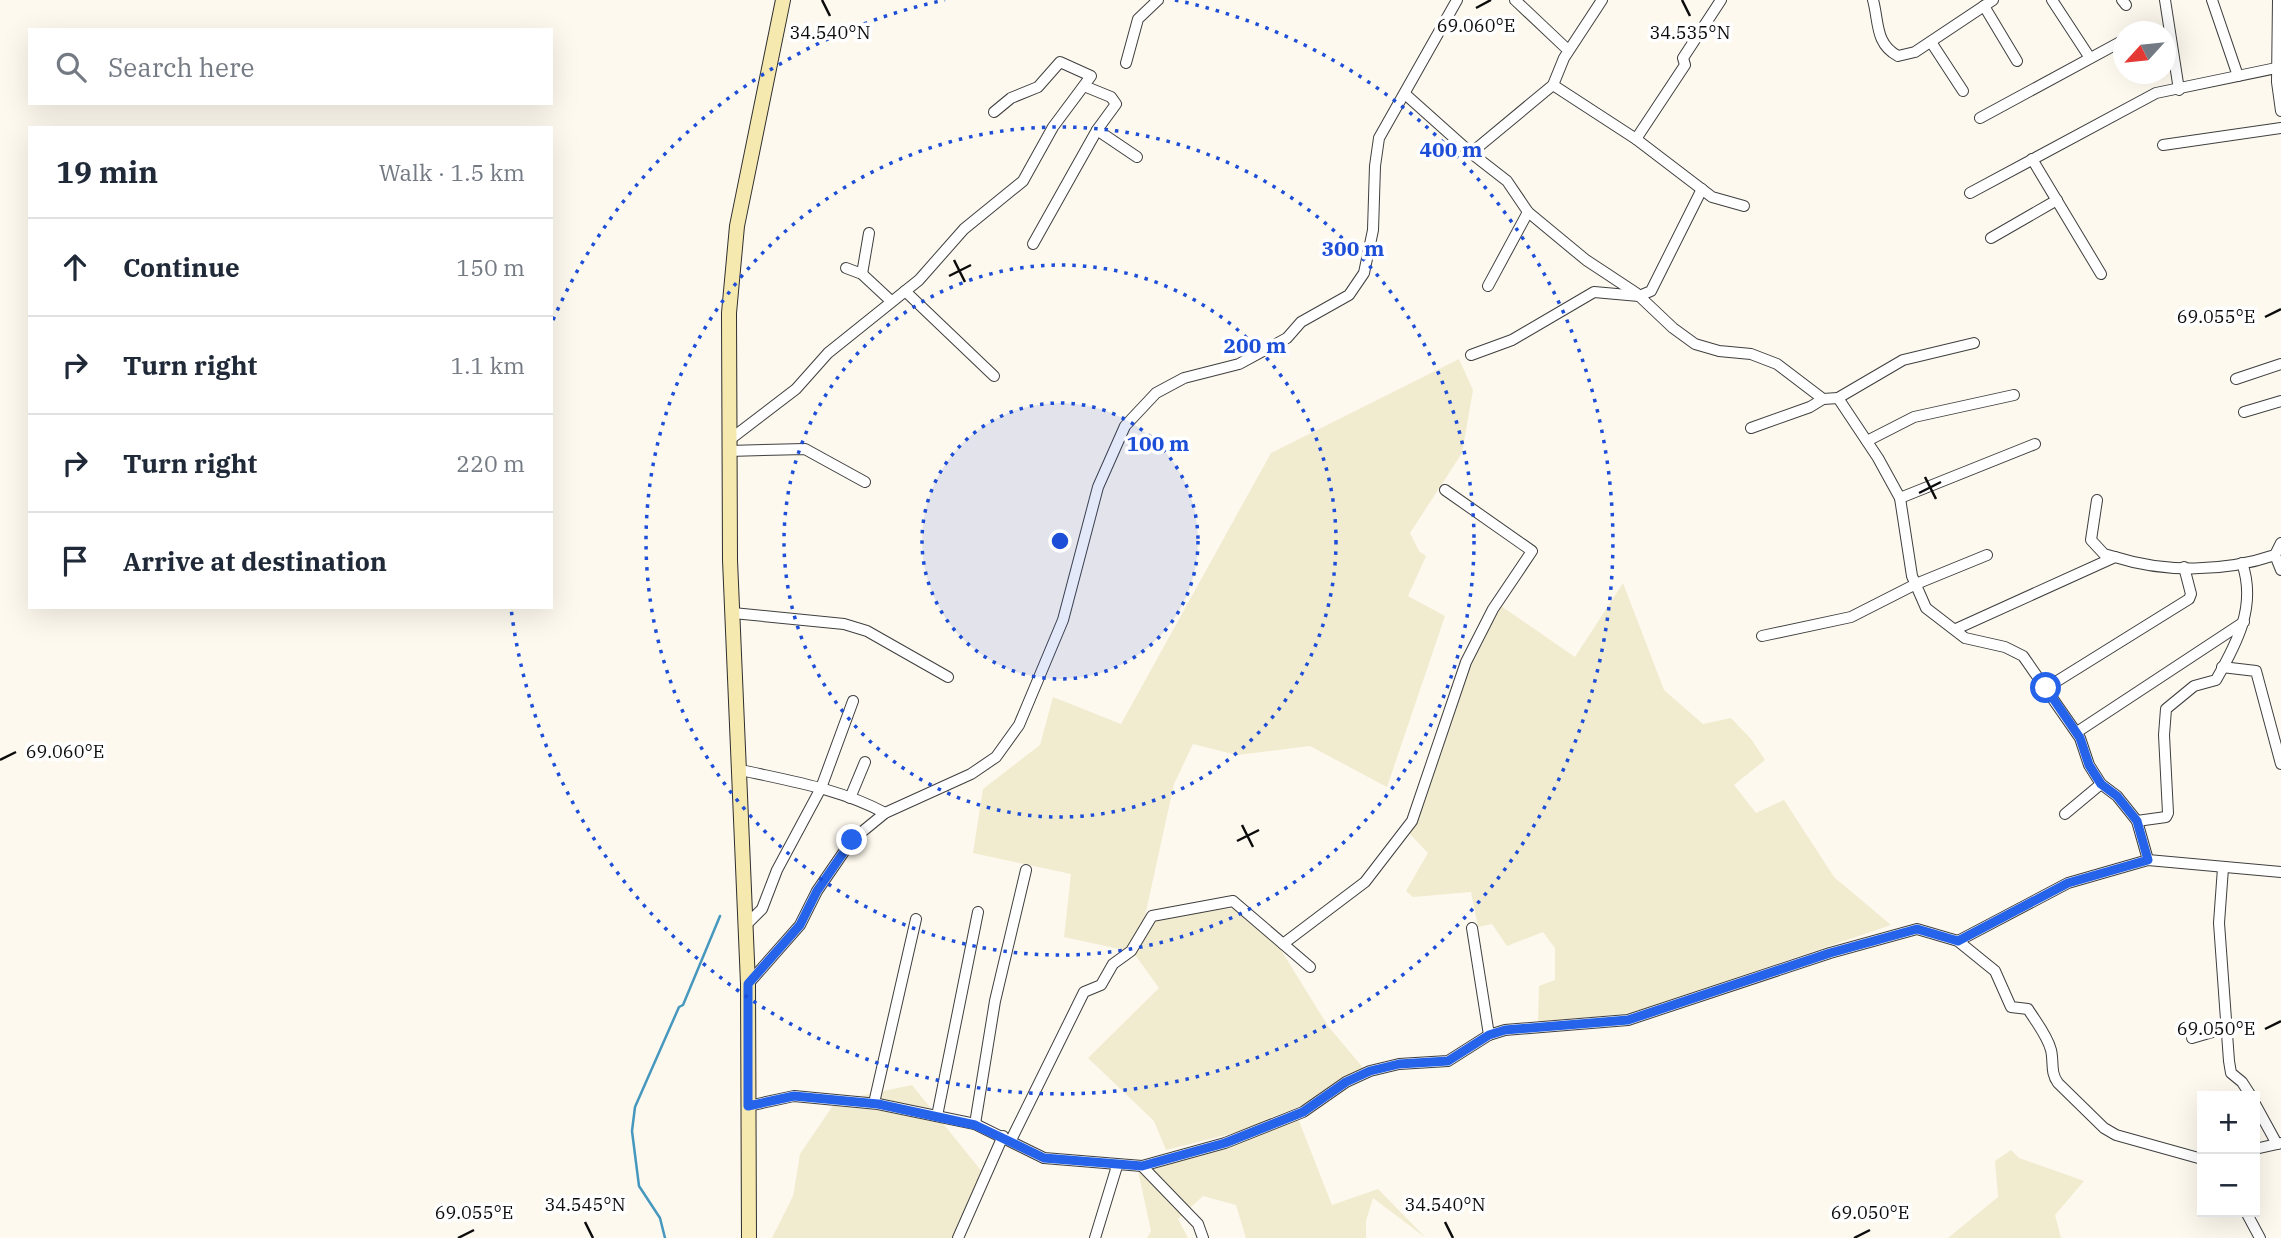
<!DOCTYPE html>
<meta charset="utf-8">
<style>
body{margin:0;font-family:"IBM Plex Serif",serif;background:#f6f6f7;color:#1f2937}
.controls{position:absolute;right:21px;bottom:21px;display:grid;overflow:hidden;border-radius:0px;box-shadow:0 7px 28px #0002}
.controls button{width:63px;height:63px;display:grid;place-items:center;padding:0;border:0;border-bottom:2px solid #e0e1e3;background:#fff;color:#1f2937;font:35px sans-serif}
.compass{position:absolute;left:2113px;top:21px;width:63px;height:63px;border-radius:50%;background:#fff;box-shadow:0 7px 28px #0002;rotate:243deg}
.stop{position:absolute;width:21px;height:21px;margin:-16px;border:5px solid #2563eb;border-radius:50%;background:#fff}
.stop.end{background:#2563eb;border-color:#fff;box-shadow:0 2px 7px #0008}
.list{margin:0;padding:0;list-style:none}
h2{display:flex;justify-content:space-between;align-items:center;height:91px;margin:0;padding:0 28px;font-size:30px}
h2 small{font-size:23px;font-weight:400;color:#747a83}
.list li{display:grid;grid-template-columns:46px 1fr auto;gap:21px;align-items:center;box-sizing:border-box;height:98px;padding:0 28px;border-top:2px solid #e0e1e3}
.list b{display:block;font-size:26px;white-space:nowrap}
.list em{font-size:23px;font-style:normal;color:#747a83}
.icon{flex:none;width:38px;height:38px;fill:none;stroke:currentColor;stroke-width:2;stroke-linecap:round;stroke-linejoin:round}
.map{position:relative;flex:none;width:2281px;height:1238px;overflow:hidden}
.search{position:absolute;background:#fff;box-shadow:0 7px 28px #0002;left:28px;top:28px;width:525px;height:77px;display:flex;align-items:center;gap:18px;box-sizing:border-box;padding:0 24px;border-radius:0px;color:#747a83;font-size:26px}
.panel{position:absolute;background:#fff;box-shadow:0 7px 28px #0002;left:28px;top:126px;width:525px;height:483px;border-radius:0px}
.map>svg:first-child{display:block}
</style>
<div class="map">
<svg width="2281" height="1238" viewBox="0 0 2281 1238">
<rect width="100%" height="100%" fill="#fdf9ee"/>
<g fill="#f1ebd0">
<polygon points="1459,359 1473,390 1462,453 1410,533 1419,551 1426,556 1408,596 1445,616 1387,787 1310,746 1237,755 1193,744 1174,784 1145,916 1240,908 1281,950 1328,1026 1364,1069 1311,1102 1262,1121 1254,1128 1166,1150 1154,1121 1088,1058 1159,988 1133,952 1064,937 1071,874 973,853 983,789 1040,745 1053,697 1121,724 1271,453"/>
<polygon points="1623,583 1664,690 1703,724 1731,718 1751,739 1765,760 1734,785 1756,813 1784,800 1834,877 1891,925 1632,1013 1538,1023 1539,986 1555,980 1555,948 1543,932 1507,946 1492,924 1478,927 1471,892 1413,897 1406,891 1428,853 1408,832 1467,667 1501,606 1575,657"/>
<polygon points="912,1085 987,1178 956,1238 772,1238 793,1196 800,1154 836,1101"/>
<polygon points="1297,1116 1332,1205 1378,1189 1426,1238 1373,1198 1366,1221 1366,1238 1246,1238 1236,1205 1203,1196 1178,1219 1188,1238 1147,1238 1151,1231 1137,1166 1242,1142"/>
<polygon points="2011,1150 2019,1158 2084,1181 2055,1215 2061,1238 1948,1238 1998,1197 1995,1161"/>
</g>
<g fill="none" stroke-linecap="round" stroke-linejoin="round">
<polyline stroke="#4698bf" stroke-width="2.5" points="665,1238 660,1218 639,1186 632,1131 635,1107 679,1007 683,1005 720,916"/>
<defs>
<g id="minor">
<polyline points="1515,0 1568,50"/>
<path d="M 1873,0 C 1879,22 1875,44 1898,56 L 1915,52 L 1993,0"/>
<polyline points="2052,0 2090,58"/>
<polyline points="2122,0 2126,5"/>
<polyline points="2165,0 2179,90"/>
<polyline points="2212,0 2238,76"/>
<polyline points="2278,0 2277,82 2281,111"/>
<polyline points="1984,6 2017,61"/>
<polyline points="2139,32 2141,30"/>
<polyline points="1931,42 1963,91"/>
<polyline points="1126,63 1138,19 1158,0"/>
<polyline points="1553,85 1636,139 1712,197 1744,206"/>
<polyline points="1405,94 1471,153 1507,181 1528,212 1586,260 1636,293 1673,328 1695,344 1719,351 1751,354 1777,364 1823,399"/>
<polyline points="1980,118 2124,40"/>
<polyline points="1097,130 1137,157"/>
<polyline points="1636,139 1685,65 1683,58 1721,0"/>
<polyline points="2163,145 2281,128"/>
<polyline points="1471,153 1553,85 1564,58 1602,0"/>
<polyline points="2032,159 2101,274"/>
<polyline points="1970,193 2156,93 2281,67"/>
<polyline points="1991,238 2057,200"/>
<polyline points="1033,244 1097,130 1116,104 1111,97 1084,86"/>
<polyline points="846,268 862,274 891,301"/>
<polyline points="862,274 869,233"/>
<polyline points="1488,286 1528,212"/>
<polyline points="905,291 994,376"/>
<polyline points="1471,355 1512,340 1594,292 1639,296 1651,291 1702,189"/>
<polyline points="2236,379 2281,364"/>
<polyline points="1838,398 1878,458 1900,498 1912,576 1926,608 1965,638 2005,647 2023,656 2080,738 2089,765 2101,784 2117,796 2137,821 2148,860"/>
<polyline points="2244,412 2281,401"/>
<polyline points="1751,428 1810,407 1823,399 1838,398 1903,360 1974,343"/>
<polyline points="728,441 796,389 828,353 919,280 964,229 1023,181 1053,127 1091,76 1060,62 1038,87 1011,98 994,112"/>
<polyline points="1867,441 1914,417 2014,395"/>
<polyline points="728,451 805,449 865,482"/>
<polyline points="1900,498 2035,444"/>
<polyline points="2097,500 2091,540 2104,554 2115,557"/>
<polyline points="2281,543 2275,555 2281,570"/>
<polyline points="733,613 844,624 867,631 948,677"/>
<path d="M 1956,629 L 2115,557 C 2165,573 2225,572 2275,555"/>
<polyline points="1762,636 1851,617 1916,584 1987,555"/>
<polyline points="2222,667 2256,671 2281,764"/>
<polyline points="2046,688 2189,599 2191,594 2184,567"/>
<polyline points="2077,732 2244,622"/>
<path d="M 741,770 C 790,781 841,789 885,813"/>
<polyline points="850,798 865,762"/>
<polyline points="2065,814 2101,784"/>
<path d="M 2137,821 L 2166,817 L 2168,813 L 2164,735 L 2166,709 L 2194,686 L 2216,680 C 2237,643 2257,606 2242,563"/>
<polyline points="2223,868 2219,923 2229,1061 2231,1073 2242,1082 2251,1096"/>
<polyline points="747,924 762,909 777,870 821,788 853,701"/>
<polyline points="1472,928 1489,1035"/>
<polyline points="1958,941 2068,883 2148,860 2281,872"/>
<polyline points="1283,944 1365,882 1412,821 1466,662 1493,609 1532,551 1445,490"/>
<polyline points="748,984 800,925 817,891 852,840 885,813 971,774 996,757 1019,725 1063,620 1098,487 1125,426 1156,393 1184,378 1239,364 1287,338 1301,322 1349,295 1364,273 1373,230 1375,166 1379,138 1457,0"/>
<polyline points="2192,1038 2226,1028"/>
<polyline points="874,1103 916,919"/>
<polyline points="2255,1104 2277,1144"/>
<path d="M 748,1106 L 794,1096 L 878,1104 L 975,1124 L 1044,1158 L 1142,1166 L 1225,1143 L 1303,1112 L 1346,1082 L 1370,1071 L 1399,1064 L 1448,1061 L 1489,1035 L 1505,1030 L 1628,1020 L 1830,953 L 1917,929 L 1958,941 L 1995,971 L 2011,1007 L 2028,1009 C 2036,1022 2047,1035 2051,1050 C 2054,1063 2050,1072 2058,1083 L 2104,1128 L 2116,1135 L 2202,1159"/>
<polyline points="937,1116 978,912"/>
<polyline points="975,1124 995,1001 1026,870"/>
<polyline points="1011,1140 1084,992 1101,985 1113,964 1131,951 1152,916 1233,901 1310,967"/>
<polyline points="2255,1149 2281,1143"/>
<polyline points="1142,1166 1198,1224 1203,1238"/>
<polyline points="2246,1212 2260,1238"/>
<polyline points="958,1238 1003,1136"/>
<polyline points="1095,1238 1117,1166"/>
</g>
<polyline id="secondary" points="749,1238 748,984 730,560 729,313 737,226 783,0"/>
</defs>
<use href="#minor" stroke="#3f3f3f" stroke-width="12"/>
<use href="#secondary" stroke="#2e2e2e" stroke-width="16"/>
<use href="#minor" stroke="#fff" stroke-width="10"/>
<use href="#secondary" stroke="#f6e9b0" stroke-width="14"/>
</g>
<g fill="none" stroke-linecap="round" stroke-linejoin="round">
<polyline stroke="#2563eb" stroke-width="9" points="852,840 817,891 800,925 748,984 748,1106 794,1096 878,1104 975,1125 1044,1158 1142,1166 1225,1143 1303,1112 1346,1082 1370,1071 1399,1064 1448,1061 1489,1035 1505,1030 1628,1020 1830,953 1917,929 1958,941 2068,883 2148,860 2137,821 2117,796 2101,784 2089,765 2080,738 2046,688"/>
</g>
<path fill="none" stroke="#0c0c0c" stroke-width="2.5" d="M 822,0 L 830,16M 1682,0 L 1690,16M 1476,8 L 1491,0M 954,260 L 965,282M 949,276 L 971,265M 2265,317 L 2281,309M 1925,477 L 1936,499M 1919,493 L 1941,482M 0,760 L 16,752M 1242,825 L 1253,847M 1237,841 L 1259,830M 2265,1029 L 2281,1021M 585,1222 L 593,1238M 1445,1222 L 1453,1238M 458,1238 L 474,1230M 1854,1238 L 1870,1230"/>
<circle cx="1060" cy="541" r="138" fill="#1d4ed8" fill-opacity=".12"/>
<g fill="none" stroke="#1d4ed8" stroke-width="3.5" stroke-dasharray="3.5 7">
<circle cx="1060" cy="541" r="138"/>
<circle cx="1060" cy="541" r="276"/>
<circle cx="1060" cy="541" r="414"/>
<path d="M553 320A553 553 0 0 1 945 0M1175 0A553 553 0 1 1 511 608"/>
</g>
<g font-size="18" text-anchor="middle" fill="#0c0c0c" stroke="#fff" stroke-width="7" stroke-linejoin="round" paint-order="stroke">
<text x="1476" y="32">69.060°E</text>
<text x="830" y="39">34.540°N</text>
<text x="1690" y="39">34.535°N</text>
<text x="2216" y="323">69.055°E</text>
<text x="65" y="758">69.060°E</text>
<text x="2216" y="1035">69.050°E</text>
<text x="585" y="1211">34.545°N</text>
<text x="1445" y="1211">34.540°N</text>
<text x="474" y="1219">69.055°E</text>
<text x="1870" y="1219">69.050°E</text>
</g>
<circle cx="1060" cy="541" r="10" fill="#1d4ed8" stroke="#fff" stroke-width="3.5"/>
<g font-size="21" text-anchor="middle" font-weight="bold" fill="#1d4ed8" stroke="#fff" stroke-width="7" stroke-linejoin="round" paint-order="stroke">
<text x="1451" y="157">400 m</text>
<text x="1353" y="256">300 m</text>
<text x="1255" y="353">200 m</text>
<text x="1158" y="451">100 m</text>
</g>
</svg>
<div class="controls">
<button>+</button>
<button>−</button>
</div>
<svg class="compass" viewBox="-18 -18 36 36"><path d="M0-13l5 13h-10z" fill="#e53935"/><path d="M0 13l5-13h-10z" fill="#747a83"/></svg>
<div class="stop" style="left:2046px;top:688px"></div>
<div class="stop end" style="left:852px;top:840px"></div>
<div class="search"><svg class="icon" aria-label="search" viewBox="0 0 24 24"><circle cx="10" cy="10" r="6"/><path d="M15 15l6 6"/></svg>Search here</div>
<section class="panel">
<h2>19 min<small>Walk · 1.5 km</small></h2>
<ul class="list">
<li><svg class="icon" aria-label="ahead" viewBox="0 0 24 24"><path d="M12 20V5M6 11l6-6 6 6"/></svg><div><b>Continue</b></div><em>150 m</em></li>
<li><svg class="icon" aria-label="right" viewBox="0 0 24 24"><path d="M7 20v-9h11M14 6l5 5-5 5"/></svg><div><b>Turn right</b></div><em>1.1 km</em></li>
<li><svg class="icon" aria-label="right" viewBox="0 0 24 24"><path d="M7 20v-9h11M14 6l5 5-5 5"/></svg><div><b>Turn right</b></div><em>220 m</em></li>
<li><svg class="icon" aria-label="arrive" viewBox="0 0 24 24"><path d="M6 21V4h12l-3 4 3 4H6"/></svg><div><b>Arrive at destination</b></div></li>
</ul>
</section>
</div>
